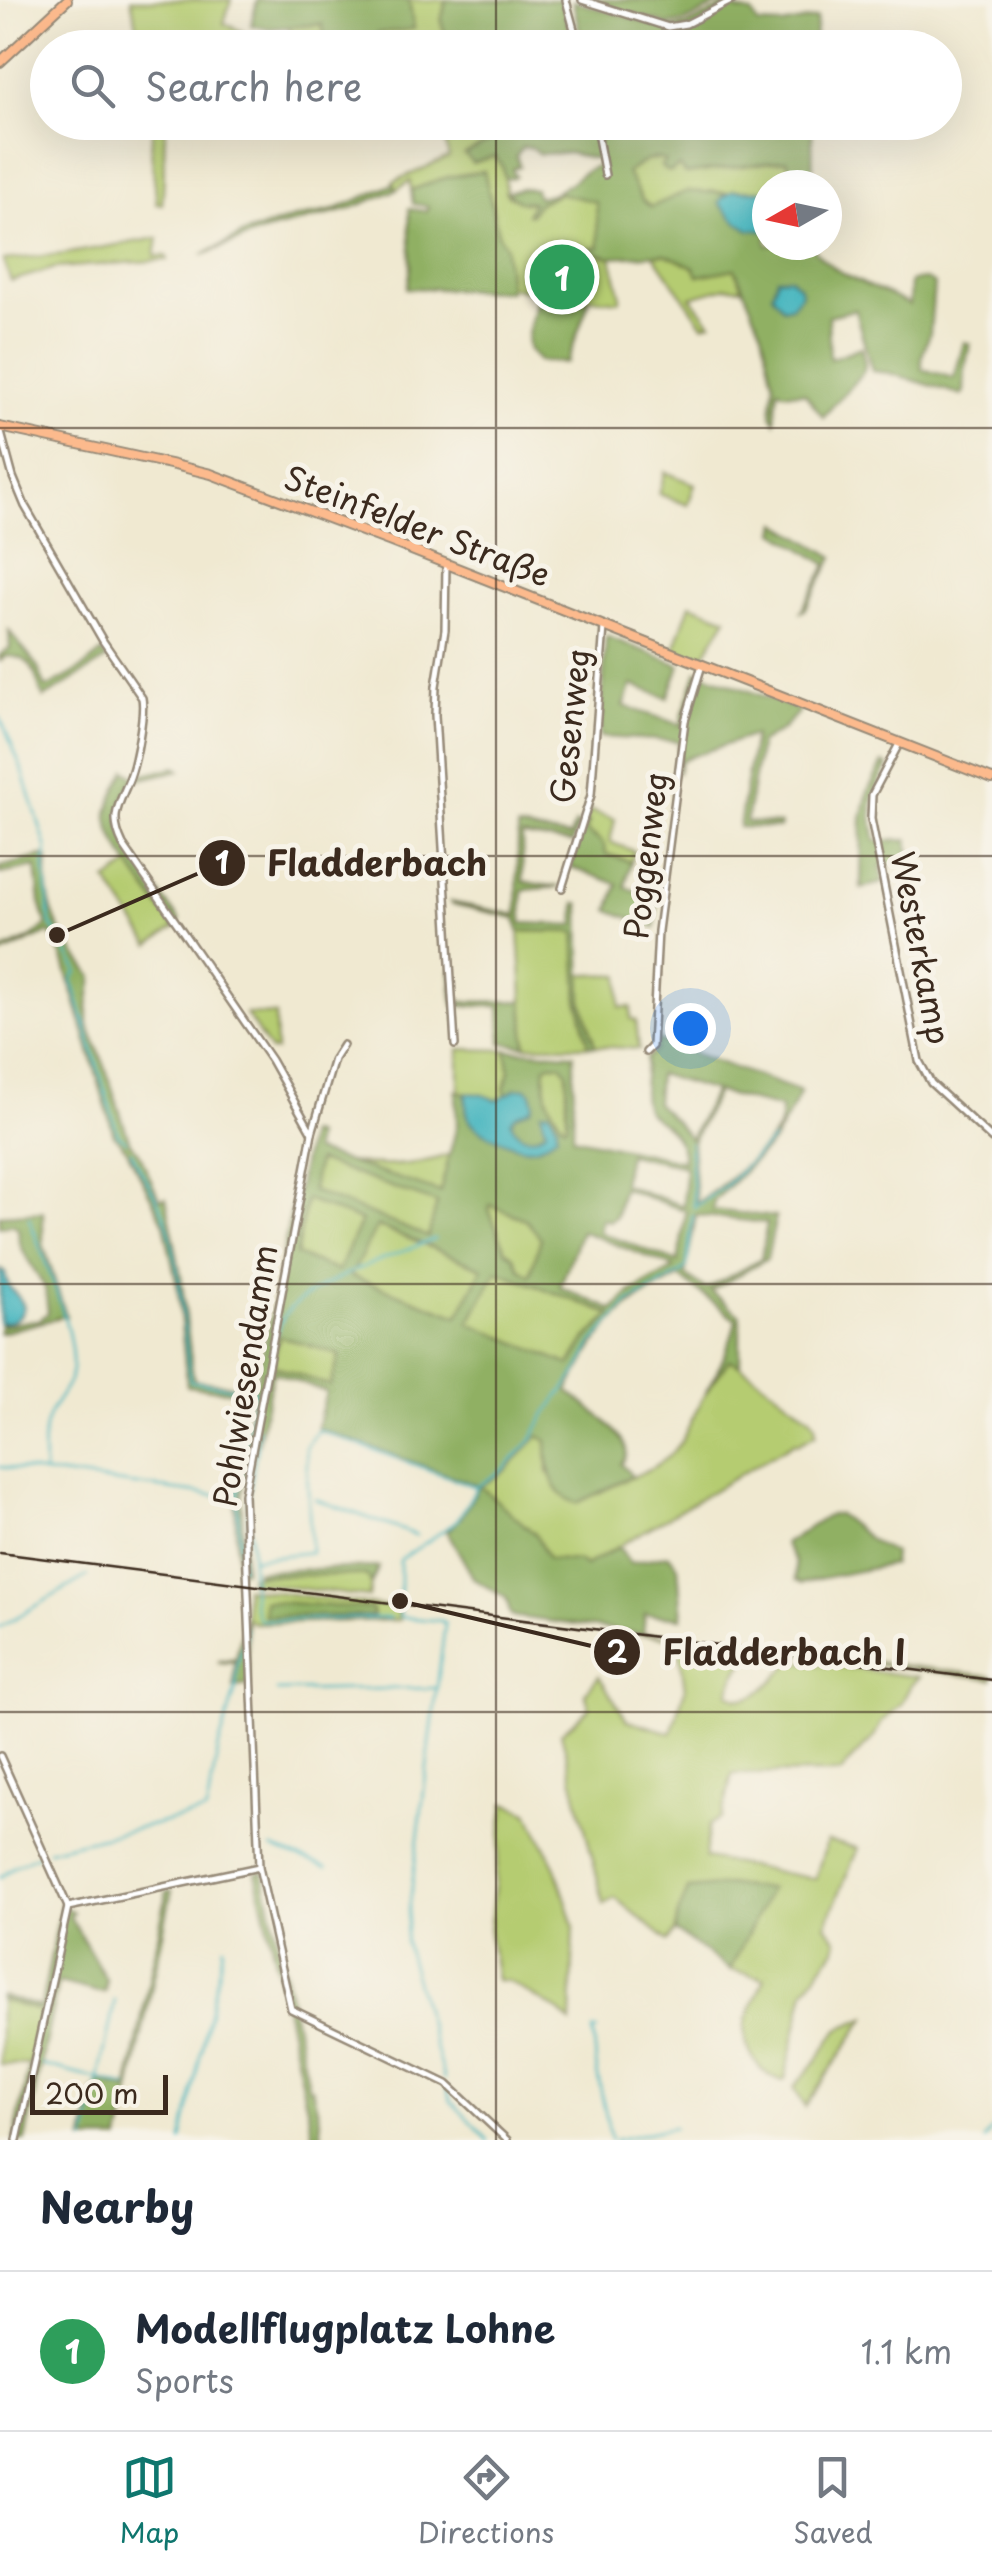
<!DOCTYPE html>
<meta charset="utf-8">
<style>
body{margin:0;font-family:"Playpen Sans",sans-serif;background:#f6f6f7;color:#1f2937}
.compass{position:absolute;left:752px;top:170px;width:90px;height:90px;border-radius:50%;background:#fff;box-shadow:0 10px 40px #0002;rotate:261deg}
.scale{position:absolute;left:30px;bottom:25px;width:138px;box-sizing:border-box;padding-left:10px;border:5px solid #3b2a1e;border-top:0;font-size:28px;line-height:35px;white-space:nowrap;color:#3b2a1e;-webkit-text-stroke:8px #f7f3e8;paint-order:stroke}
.you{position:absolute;left:690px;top:1028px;width:35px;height:35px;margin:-25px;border:8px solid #fff;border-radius:50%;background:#1a73e8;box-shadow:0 0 0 15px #1a73e833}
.badge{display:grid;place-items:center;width:65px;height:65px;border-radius:50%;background:#0f766e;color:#fff;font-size:32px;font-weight:700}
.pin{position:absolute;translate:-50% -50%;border:5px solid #fff;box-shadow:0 2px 10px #0006}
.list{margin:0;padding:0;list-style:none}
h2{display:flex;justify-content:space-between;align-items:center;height:130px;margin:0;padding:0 40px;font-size:42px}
h2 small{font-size:32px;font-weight:400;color:#747a83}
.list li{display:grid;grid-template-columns:65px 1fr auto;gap:30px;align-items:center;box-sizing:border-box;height:160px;padding:0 40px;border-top:2px solid #e0e1e3}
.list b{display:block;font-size:38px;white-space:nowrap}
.list p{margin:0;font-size:32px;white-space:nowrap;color:#747a83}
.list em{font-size:32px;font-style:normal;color:#747a83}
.icon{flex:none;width:55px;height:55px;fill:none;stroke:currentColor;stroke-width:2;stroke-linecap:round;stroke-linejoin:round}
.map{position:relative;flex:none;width:992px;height:2140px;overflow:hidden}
.search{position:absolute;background:#fff;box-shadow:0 10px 40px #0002;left:30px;right:30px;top:30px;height:110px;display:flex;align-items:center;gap:25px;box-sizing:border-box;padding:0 35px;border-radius:55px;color:#747a83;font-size:38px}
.sheet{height:290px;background:#fff}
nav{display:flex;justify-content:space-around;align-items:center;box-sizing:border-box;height:140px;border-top:2px solid #e0e1e3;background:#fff;font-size:28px;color:#747a83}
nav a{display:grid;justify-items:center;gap:5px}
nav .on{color:#0f766e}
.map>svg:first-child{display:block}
</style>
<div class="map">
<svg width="992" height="2140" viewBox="0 0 992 2140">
<rect width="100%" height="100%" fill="#f7f3e8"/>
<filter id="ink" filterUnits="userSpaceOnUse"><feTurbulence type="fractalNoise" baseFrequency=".01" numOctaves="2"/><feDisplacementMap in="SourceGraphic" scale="20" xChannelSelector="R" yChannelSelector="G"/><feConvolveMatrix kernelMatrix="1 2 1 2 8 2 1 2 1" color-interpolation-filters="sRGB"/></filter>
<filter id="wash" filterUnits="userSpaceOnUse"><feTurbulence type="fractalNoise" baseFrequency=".0048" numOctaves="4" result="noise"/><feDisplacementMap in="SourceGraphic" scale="40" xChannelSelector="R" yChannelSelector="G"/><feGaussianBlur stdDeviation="2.25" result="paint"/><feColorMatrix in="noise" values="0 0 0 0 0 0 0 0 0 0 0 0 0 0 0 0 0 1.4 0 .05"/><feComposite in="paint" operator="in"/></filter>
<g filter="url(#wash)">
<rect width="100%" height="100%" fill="#f0e9d1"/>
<g fill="#b5cc71" stroke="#787b48" stroke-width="2.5">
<polygon points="131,0 231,0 224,23 243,32 239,47 198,47 200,34 190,47 142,47"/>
<polygon points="409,0 446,0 441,22 450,47 381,47 377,33 414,28"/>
<polygon points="323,24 327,47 285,47 285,43 291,42 289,26"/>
<path d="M 153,123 L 166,123 C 163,150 165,177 162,204 L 157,204 L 151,150 Z"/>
<path d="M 439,123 L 526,123 L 466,155 L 495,156 L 503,168 L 507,195 L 525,203 L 533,202 L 528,210 L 530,214 L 538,203 L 559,193 L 596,201 L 599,247 L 582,250 L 611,257 L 621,297 L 619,301 L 559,295 L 554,292 C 539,296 525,289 509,287 L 505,245 L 498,234 L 484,171 L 448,177 L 411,190 L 410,181 L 396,190 L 393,182 L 449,157 Z"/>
<polygon points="660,158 679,166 686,174 788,159 794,185 767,185 767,191 734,190 728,193 711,191 651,208 643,201 626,173 647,160"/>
<polygon points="158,238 155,256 166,256 168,260 55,268 11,281 3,260 63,254"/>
<polygon points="665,254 694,267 735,268 743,288 727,287 691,297 711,323 703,325 654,255"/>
<polygon points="665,472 695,484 688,505 659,494"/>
<polygon points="690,604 727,618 701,660 674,649"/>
<polygon points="589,811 615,819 610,842 634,851 631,862 606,854 596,837 586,831 585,821"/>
<polygon points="130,865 175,928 150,945 107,881"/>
<polygon points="519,931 576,932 578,1000 589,1046 526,1046"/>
<polygon points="580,974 620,975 620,1007 631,1007 631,1019 636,1020 639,1049 595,1046 582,1001"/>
<polygon points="246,1014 275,1015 276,1051 270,1051"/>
<polygon points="459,1049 506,1050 510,1072 504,1088 507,1096 497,1100 467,1093 465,1097 464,1093 459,1092"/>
<polygon points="549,1064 562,1064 567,1072 567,1125 565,1127 561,1124 546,1097 545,1067"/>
<path d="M 451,1154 L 440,1193 L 350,1164 L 349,1162 C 384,1168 418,1166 451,1154 Z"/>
<polygon points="317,1160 438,1203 428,1238 311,1191"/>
<polygon points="306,1199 361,1221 338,1271 296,1256"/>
<polygon points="489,1204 526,1219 541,1238 530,1275 520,1269 514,1256 505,1249 489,1210"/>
<polygon points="376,1226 483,1268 459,1316 350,1276"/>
<polygon points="496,1270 612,1315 586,1339 570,1365 468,1323"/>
<polygon points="279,1336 340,1355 330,1386 273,1365"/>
<polygon points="729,1360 740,1365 810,1417 815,1424 816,1434 797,1444 795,1442 585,1566 579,1561 548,1559 535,1534 480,1487 506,1470 538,1436 547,1440 548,1473 577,1503 652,1468 668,1457 681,1442 704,1395"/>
<polygon points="257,1575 368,1575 371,1584 369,1597 250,1582 250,1576"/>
<polygon points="245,1588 397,1608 399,1620 253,1623 245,1618"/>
<polygon points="644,1633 992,1676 992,1679 643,1634"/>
<path d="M 679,1646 L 749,1655 L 735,1675 L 729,1693 C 751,1713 777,1675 793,1661 L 919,1677 L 911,1685 L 901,1704 L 882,1722 L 873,1738 L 851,1760 L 842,1773 L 732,1774 L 722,1818 L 709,1824 L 705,1858 L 815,1879 L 827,1841 L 858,1848 L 826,1925 L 837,1940 L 835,1949 L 805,1990 L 785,2079 L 782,2081 C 760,2076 741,2047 746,2024 C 749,2009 759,1993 765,1978 L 730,1970 L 770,1889 L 678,1914 L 675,1931 L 668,1941 L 615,1898 L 604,1904 L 561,1733 L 590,1708 L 585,1693 L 599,1676 L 627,1720 L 671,1733 L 685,1689 Z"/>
<polygon points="505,1803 528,1812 556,1868 574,1926 571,2023 560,2012 507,1981 497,1980 489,1932"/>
<polygon points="0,2000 40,2011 29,2065 0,2064"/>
<polygon points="866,2018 805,2107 794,2087 818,2059 838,2029"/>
</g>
<g fill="#90b063" stroke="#666d40" stroke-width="2.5" fill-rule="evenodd">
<polygon points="257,0 409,0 414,29 378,33 381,47 327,47 322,24 268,29 251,25"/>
<polygon points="446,0 561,0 574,43 560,48 450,47 441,22"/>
<polygon points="588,0 728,0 685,22 668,25"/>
<polygon points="573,1 668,29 686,26 734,2 737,10 752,13 758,24 782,25 817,18 814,47 583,47"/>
<path d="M 526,123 L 536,123 L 541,136 C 560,137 574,123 593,123 L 597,142 L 628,123 L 812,123 L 813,185 L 794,185 L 787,160 L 685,174 L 679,166 L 671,172 L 664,170 L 661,166 L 665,161 C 652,154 638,165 627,173 L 643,201 L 651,207 L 687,191 L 728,193 L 722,198 L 756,229 L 767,230 L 767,245 L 814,245 L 815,251 C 841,280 877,287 909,305 L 910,282 C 919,279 927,277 934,284 L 930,333 L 922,356 L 922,369 L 954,378 L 964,342 L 970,344 L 965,367 L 964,392 L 962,395 L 889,373 L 872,371 L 855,310 L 828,316 L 830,359 L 861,347 L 865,363 L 864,371 L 823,417 L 805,393 L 783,392 L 778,389 L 775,421 L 771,415 L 774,385 L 762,332 L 735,269 L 698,276 L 694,267 L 665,254 L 611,257 L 579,250 L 599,247 L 596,202 L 559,193 L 538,203 L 530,214 L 527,214 L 532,202 L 519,201 L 506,192 L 521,188 L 535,189 L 537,197 C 570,193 574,171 601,165 L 600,160 L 568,153 L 539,154 L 533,148 L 523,147 L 516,156 L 520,166 L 513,168 L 512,171 L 516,175 L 514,177 L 505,179 L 503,168 L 495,156 L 472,163 L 465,154 Z"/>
<polygon points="484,171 498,234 505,245 509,291 407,288 411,268 409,209 427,211 428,206 413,204 411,190 448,177"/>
<polygon points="394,184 396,190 347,210 262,232 202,255 246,233 291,219 334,210"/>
<path d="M 538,297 L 589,301 L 567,363 L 539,361 C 537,359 529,351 528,348 C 525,337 534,308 538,297 Z"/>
<polygon points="778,523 834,557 805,610 801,611 827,565 776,532"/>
<path d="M 9,631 L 37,666 L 46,688 L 81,669 L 102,652 L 107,659 L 44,698 C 32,675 38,657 6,656 L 0,661 L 0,655 L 10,648 Z"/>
<polygon points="606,636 680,665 668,698 632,685 624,706 681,725 683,713 697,671 800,710 782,730 760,743 746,822 780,824 780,828 739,827 754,735 681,760 677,774 679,741 600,737"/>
<path d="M 883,763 L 888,766 C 871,798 868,805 876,841 L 908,840 L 910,859 L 881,866 L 883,883 L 861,888 L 862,818 L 868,791 Z"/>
<path d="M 176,767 L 180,770 L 132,781 C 127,793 119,806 120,819 C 120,846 164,898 180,921 L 175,928 C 158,903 105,841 108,814 C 110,799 120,783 126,770 L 134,776 Z"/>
<polygon points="585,821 589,822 586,831 603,843 606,854 631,862 625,887 658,899 655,928 609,910 618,884 570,867"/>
<polygon points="575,824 579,824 572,843 522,836 523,882 559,887 523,890 522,923 575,925 576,903 580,904 582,1001 595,1046 589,1046 578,1000 575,932 519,931 516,918 451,904 450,902 517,915 518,828 570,837"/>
<path d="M 42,856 L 48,859 C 42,912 62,937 93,977 L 88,1009 L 88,1025 L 105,1066 L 130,1143 L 139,1152 L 159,1199 L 166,1198 L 181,1276 L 193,1377 L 196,1381 L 255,1388 L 277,1289 L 291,1208 L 294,1208 L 308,1133 L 315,1136 L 313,1151 L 440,1192 L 457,1125 L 456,1091 L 465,1093 L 467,1114 L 510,1144 L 549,1140 L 547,1125 L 546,1130 C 533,1142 518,1139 511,1122 L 515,1116 L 516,1089 L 507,1096 L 504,1088 L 510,1072 L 506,1050 L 574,1054 L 573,1137 L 683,1161 C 683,1148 675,1134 665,1125 C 658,1119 650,1117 646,1109 C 640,1095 645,1073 646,1058 L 656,1050 L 655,1039 L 801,1092 L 773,1142 L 714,1201 L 713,1210 L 776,1217 L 767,1259 L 711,1291 L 740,1315 L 740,1365 L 729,1360 L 704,1395 C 718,1371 731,1346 736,1319 L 679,1277 C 663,1286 645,1294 630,1306 C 601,1327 585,1360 568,1391 C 583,1403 622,1431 626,1449 C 627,1457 625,1458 621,1464 L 632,1476 L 577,1503 C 549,1495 547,1465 547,1441 L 538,1436 L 506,1470 L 480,1486 L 535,1534 L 548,1559 L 579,1561 L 585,1566 L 619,1547 L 630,1563 L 669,1555 L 678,1566 L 682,1618 L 645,1614 L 643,1634 L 511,1616 L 506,1598 L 474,1579 L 447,1531 L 460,1519 L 479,1486 L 317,1428 L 326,1392 L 273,1372 L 258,1444 L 249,1450 L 241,1496 L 244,1570 L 237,1570 L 235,1494 L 253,1394 L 187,1386 L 178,1289 L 164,1223 L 127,1150 L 114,1135 L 63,958 L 50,932 L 0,955 L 0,951 L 27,940 L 47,926 L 40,903 L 36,867 L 0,874 L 0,867 ZM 549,1064 L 561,1064 L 567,1072 L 567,1124 L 565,1126 C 548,1109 544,1092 545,1067 ZM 658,1074 L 714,1091 L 690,1139 L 676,1122 L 656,1103 ZM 717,1092 L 780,1108 C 781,1113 781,1120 780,1124 C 772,1147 717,1190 696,1203 L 692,1142 ZM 628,1154 L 685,1166 L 683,1206 L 622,1184 ZM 317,1161 L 437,1203 L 428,1237 L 312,1191 ZM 622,1188 L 686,1211 L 678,1262 L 599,1232 L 602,1219 L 610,1221 L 616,1217 ZM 306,1200 L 361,1221 L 338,1271 L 296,1255 ZM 490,1205 L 525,1219 L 541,1238 L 530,1275 L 520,1269 L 514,1256 L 505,1249 L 489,1210 ZM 696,1215 L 767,1223 L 761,1259 L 706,1289 L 685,1275 ZM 377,1226 L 483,1268 L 458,1316 L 351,1276 ZM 581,1231 L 674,1267 L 674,1268 L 630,1293 L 613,1310 L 560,1287 ZM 497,1271 L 611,1314 L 611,1316 L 586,1339 L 570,1365 L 469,1323 ZM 279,1336 L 340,1355 L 330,1386 L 273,1366 Z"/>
<polygon points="451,970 453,970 456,1002 523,1001 526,1046 502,1043 500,1006 454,1006"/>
<path d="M 43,1212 L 43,1244 L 66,1316 L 0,1333 L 1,1325 C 14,1326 26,1319 39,1320 L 48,1313 L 45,1288 L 23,1251 L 19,1240 L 18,1228 L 12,1224 L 0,1227 L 0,1215 Z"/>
<path d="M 830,1514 L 838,1514 L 873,1542 L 894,1553 L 893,1564 C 862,1571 832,1575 802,1583 L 796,1580 L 795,1562 L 784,1544 Z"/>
<polygon points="379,1567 371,1584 367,1575 257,1575 256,1571"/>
<polygon points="264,1601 372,1609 373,1616 264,1616"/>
<polygon points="245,1618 246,1618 249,1685 234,1687 235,1661 219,1663 219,1661 236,1658"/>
<polygon points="263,1871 309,2088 312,2088 320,2120 322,2140 314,2140 256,1873"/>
<polygon points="729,1885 770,1889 730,1970 675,1931 678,1914 688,1889"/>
<polygon points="172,1890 120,2140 84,2140 93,2092 100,2082 127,2089 128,2086 167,1891"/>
<polygon points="61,1905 73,1912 70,1917 106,1979 105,1992 98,1992 58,1982 25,2140 14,2140 40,2011 0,2000 0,1996 41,2007"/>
</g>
<g fill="#47b6bf" stroke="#41706e" stroke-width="2.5">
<polygon points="733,190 767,191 767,230 750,230 737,222 719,203 722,198"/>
<polygon points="790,277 800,287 801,294 791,306 783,308 772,294 777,278"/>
<path d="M 526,1088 L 531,1093 L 534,1103 L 532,1108 L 515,1116 L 511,1122 C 518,1139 533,1141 546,1130 L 541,1112 L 549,1111 L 557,1124 L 557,1134 C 549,1141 540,1148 529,1148 C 519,1148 508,1143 499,1139 C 475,1130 462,1121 467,1093 L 480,1094 L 497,1100 L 516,1089 Z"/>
<path d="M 0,1269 L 5,1273 C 8,1294 19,1291 24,1307 C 21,1319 12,1323 0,1323 Z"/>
</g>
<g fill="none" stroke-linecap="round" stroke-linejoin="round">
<g stroke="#47b6bf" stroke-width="2.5">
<polyline points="0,717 23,772 47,849 45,866 50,922 78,971 72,980 118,1135 126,1141"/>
<polyline points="690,1143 694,1207 725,1186 773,1139"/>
<path d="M 131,1151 C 142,1175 157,1196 166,1220 C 182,1272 183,1328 190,1381 L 255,1391 L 237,1498 L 241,1567"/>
<path d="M 29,1218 C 43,1257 75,1329 72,1369 C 71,1387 53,1402 48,1418 C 41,1435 44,1455 44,1473"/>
<path d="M 277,1332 C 278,1331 282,1319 283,1318 C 304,1284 396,1255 435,1239"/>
<polyline points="0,1467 236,1498"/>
<polyline points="477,1487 504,1469 531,1441 545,1415 576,1374 592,1344 627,1304 681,1273 687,1266 693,1215"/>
<polyline points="315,1499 416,1535"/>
<polyline points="252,1559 248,1502 259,1429"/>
<polyline points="399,1608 400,1617 442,1621 445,1624 405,1942 444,2079"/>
<path d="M 391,1618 L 259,1620 C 250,1603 252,1578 252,1559 L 311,1552 L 306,1447 L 318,1430 L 477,1487 L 458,1519 L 450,1526 L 400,1560 L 400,1601"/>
<polyline points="0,1627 87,1576"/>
<polyline points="277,1691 436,1688"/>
<polyline points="272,1848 327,1867"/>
<polyline points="48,1850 206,1812 219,1746 236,1688 237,1663 245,1642 245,1628"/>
<polyline points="0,1878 15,1866 39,1854"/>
<polyline points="597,2030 593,2030 597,2072 611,2140"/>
<polyline points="42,2065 127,2087"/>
<polyline points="446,2087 451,2101 488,2140"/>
<polyline points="86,2140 115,2000"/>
<polyline points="182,2140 224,1945"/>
<polyline points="615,2140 674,2127"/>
<polyline points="984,2140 992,2129"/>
</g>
</g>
</g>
<g filter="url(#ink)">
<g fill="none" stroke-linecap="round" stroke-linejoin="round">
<defs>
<g id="minor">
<polyline points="566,0 579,48"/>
<polyline points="582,0 668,27 686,24 733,0"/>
<polyline points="595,122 605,175"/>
<path d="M 0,429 L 13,477 L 25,506 L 103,641 L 142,698 C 145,713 136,761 130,777 C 120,804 108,815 123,845 L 271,1060 L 312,1133 L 334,1059 L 343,1045"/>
<polyline points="446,564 445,630 436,686 435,715 455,1045"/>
<polyline points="899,744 872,795 871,819 919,1061 931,1083 992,1139"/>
<polyline points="562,888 591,795 604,627"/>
<polyline points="646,1052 652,1046 658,931 685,721 702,665"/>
<polyline points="312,1133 244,1494 259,1867 291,2009 447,2084 507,2140"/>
<polyline points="0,1756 68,1907"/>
<polyline points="68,1907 259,1867"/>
<polyline points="17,2140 68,1907"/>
</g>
<g id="major">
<polyline points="0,62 67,0"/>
<polyline points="0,427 170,464 211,474 391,542 992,779"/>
</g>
</defs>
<use href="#minor" stroke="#968a78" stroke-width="10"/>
<use href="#major" stroke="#968a78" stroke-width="12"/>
<use href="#minor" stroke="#fff" stroke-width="5"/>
<use href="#major" stroke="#fcba8d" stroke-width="8"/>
<polyline stroke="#3b2a1e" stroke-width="2.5" points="0,1553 992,1680"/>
</g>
</g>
<path fill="none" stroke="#3b2a1e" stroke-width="2.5" stroke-opacity="0.55" d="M 496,0 L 496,48M 496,122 L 496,2140M 0,428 L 992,428M 0,856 L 992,856M 0,1284 L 992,1284M 0,1712 L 992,1712"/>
<g text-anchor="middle" stroke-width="10" stroke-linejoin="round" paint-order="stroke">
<g font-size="32" fill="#3b2a1e" stroke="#f7f3e8">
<text transform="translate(417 527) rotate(21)" y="11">Steinfelder Straße</text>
<text transform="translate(571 726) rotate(-84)" y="11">Gesenweg</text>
<text transform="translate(647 856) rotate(-83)" y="11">Poggenweg</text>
<text transform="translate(920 948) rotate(79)" y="11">Westerkamp</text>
<text transform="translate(246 1376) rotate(-81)" y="11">Pohlwiesendamm</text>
</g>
</g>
<path fill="none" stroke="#3b2a1e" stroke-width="4" d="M57 935L222 863M400 1601L617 1652"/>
<g fill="#3b2a1e" stroke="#f7f3e8" stroke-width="4">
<circle cx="57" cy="935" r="10"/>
<circle cx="400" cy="1601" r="10"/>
<circle cx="222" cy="863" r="25"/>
<circle cx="617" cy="1652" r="25"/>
</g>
<g font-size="30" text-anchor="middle" font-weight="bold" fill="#fff">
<text x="222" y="874">1</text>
<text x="617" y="1663">2</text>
</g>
<g font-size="35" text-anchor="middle" font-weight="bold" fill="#3b2a1e" stroke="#f7f3e8" stroke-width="10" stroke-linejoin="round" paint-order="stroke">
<text x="377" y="876">Fladderbach</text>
<text x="784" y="1665">Fladderbach I</text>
</g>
</svg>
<svg class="compass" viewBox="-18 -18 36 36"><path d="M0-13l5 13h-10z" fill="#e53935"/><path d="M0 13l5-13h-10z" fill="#747a83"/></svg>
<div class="scale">200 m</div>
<div class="you"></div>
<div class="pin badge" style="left:562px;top:277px;background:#2e9e5b">1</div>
<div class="search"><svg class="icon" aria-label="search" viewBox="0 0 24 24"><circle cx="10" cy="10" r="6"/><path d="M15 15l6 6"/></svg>Search here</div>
</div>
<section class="sheet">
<h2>Nearby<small></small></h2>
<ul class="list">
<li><span class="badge" style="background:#2e9e5b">1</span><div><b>Modellflugplatz Lohne</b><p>Sports</p></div><em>1.1 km</em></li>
</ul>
</section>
<nav>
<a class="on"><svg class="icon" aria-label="map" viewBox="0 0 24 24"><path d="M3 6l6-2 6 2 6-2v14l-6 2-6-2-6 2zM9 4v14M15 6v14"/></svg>Map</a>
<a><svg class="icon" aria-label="directions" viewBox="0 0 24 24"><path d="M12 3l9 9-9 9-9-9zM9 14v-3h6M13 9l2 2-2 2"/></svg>Directions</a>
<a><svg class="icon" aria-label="saved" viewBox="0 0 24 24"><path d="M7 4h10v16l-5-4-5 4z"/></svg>Saved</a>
</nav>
